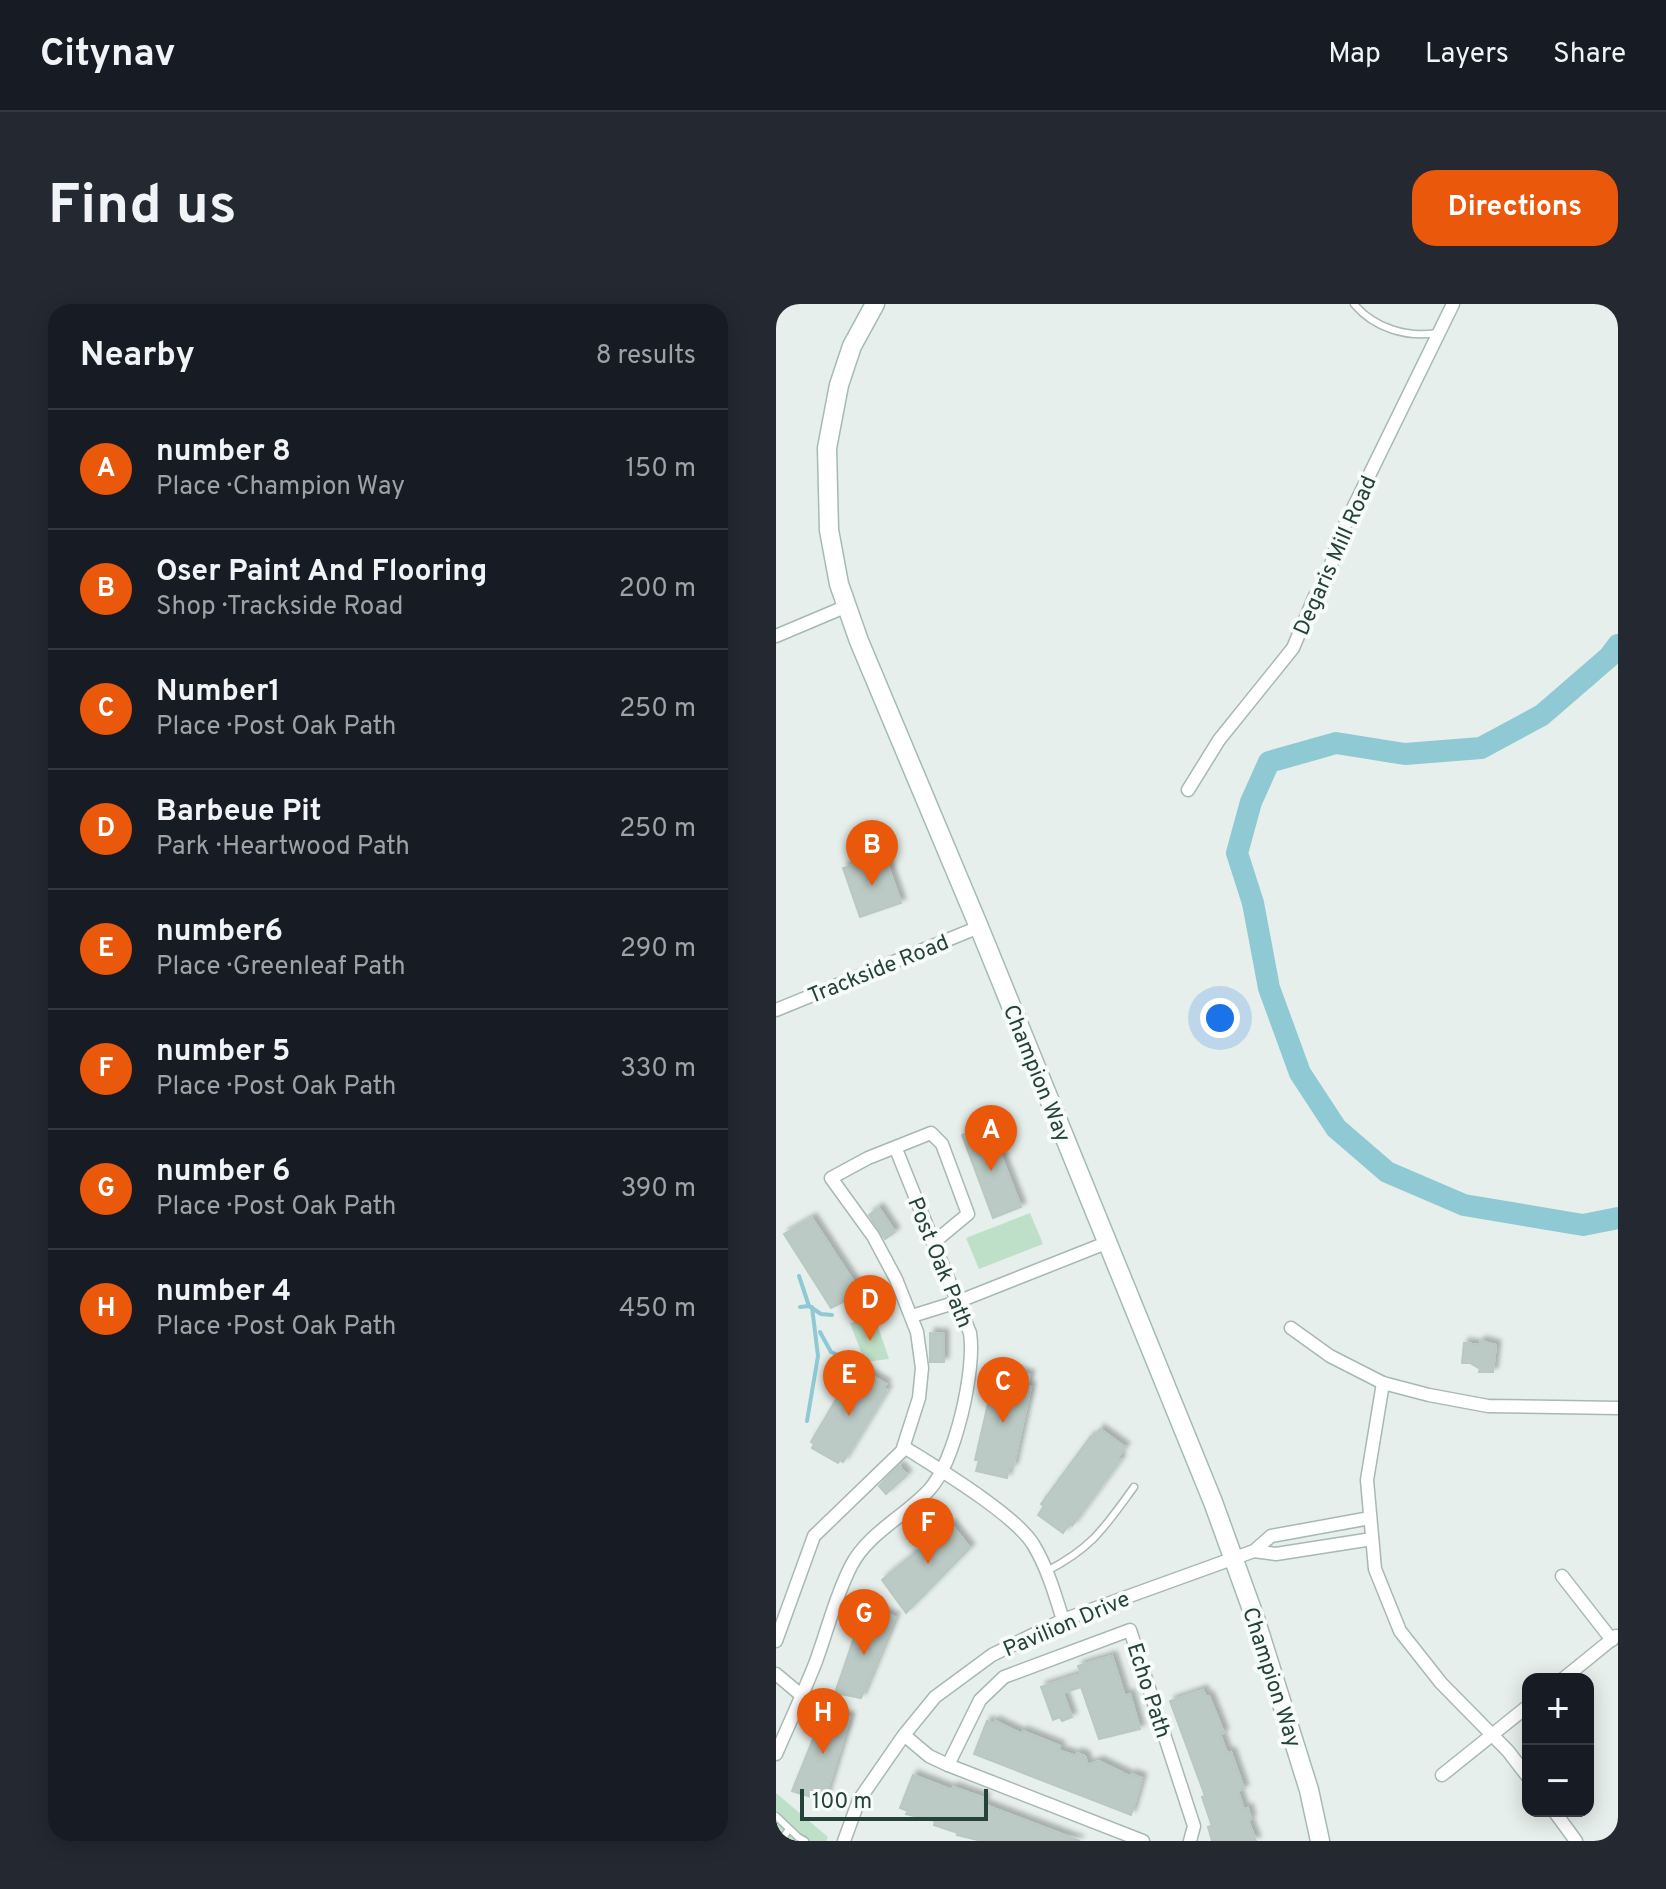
<!DOCTYPE html>
<meta charset="utf-8">
<style>
body{margin:0;font-family:Overpass,sans-serif;background:#242831;color:#f1f3f6}
.controls{position:absolute;right:24px;bottom:24px;display:grid;overflow:hidden;border-radius:16px;box-shadow:0 4px 20px #0003}
.controls button{width:72px;height:72px;display:grid;place-items:center;padding:0;border:0;border-bottom:2px solid #363941;background:#171b24;color:#f1f3f6;font:40px sans-serif}
.scale{position:absolute;left:24px;bottom:20px;width:188px;box-sizing:border-box;padding-left:8px;border:4px solid #24423a;border-top:0;font-size:22px;line-height:28px;white-space:nowrap;color:#24423a;-webkit-text-stroke:6px #f7fbf9;paint-order:stroke}
.you{position:absolute;left:444px;top:714px;width:28px;height:28px;margin:-20px;border:6px solid #fff;border-radius:50%;background:#1a73e8;box-shadow:0 0 0 12px #1a73e833}
.badge{display:grid;place-items:center;width:52px;height:52px;border-radius:50%;background:#ea580c;color:#fff;font-size:26px;font-weight:700}
.pin{position:absolute;translate:-50% -66px;filter:drop-shadow(0 2px 4px #0008)}
.pin::after{content:'';position:absolute;top:42px;width:28px;height:24px;background:inherit;clip-path:polygon(0 0,100% 0,50% 100%)}
.list{margin:0;padding:0;list-style:none}
h2{display:flex;justify-content:space-between;align-items:center;height:104px;margin:0;padding:0 32px;font-size:34px}
h2 small{font-size:26px;font-weight:400;color:#9ea1a6}
.list li{display:grid;grid-template-columns:52px 1fr auto;gap:24px;align-items:center;box-sizing:border-box;height:120px;padding:0 32px;border-top:2px solid #363941}
.list b{display:block;font-size:30px;white-space:nowrap}
.list p{margin:0;font-size:26px;white-space:nowrap;color:#9ea1a6}
.list em{font-size:26px;font-style:normal;color:#9ea1a6}
.map{position:relative;flex:none;width:842px;height:1537px;overflow:hidden;border-radius:24px}
header{display:flex;align-items:center;gap:48px;box-sizing:border-box;height:112px;padding:0 40px;background:#171b24;border-bottom:2px solid #363941}
header strong{font-size:38px}
nav{display:flex;gap:44px;margin-inline-start:auto;font-size:28px}
.intro{display:flex;align-items:center;justify-content:space-between;box-sizing:border-box;height:192px;padding:0 48px}
h1{margin:0;font-size:56px}
.button{padding:20px 36px;border-radius:24px;background:#ea580c;color:#fff;font-size:28px;font-weight:700}
main{display:flex;gap:48px;padding:0 48px}
aside{flex:1;background:#171b24;border-radius:24px;box-shadow:0 4px 20px #0003}
.map>svg:first-child{display:block}
</style>
<header>
<strong>Citynav</strong>
<nav><a>Map</a><a>Layers</a><a>Share</a></nav>
</header>
<div class="intro"><h1>Find us</h1><a class="button">Directions</a></div>
<main>
<aside>
<h2>Nearby<small>8 results</small></h2>
<ul class="list">
<li><span class="badge">A</span><div><b>number 8</b><p>Place · Champion Way</p></div><em>150 m</em></li>
<li><span class="badge">B</span><div><b>Oser Paint And Flooring</b><p>Shop · Trackside Road</p></div><em>200 m</em></li>
<li><span class="badge">C</span><div><b>Number1</b><p>Place · Post Oak Path</p></div><em>250 m</em></li>
<li><span class="badge">D</span><div><b>Barbeue Pit</b><p>Park · Heartwood Path</p></div><em>250 m</em></li>
<li><span class="badge">E</span><div><b>number6</b><p>Place · Greenleaf Path</p></div><em>290 m</em></li>
<li><span class="badge">F</span><div><b>number 5</b><p>Place · Post Oak Path</p></div><em>330 m</em></li>
<li><span class="badge">G</span><div><b>number 6</b><p>Place · Post Oak Path</p></div><em>390 m</em></li>
<li><span class="badge">H</span><div><b>number 4</b><p>Place · Post Oak Path</p></div><em>450 m</em></li>
</ul>
</aside>
<div class="map">
<svg width="842" height="1537" viewBox="0 0 842 1537">
<defs>
<filter id="shadow"><feDropShadow dx="4.5" dy="-4.5" stdDeviation="2" flood-color="#0004"/></filter>
</defs>
<rect width="100%" height="100%" fill="#e6efeb"/>
<g fill="#bfe0c8">
<polygon points="254,909 267,940 203,965 190,934"/>
<polygon points="98,1011 113,1055 89,1058 74,1019"/>
<polygon points="0,1489 52,1533 50,1537 0,1537"/>
</g>
<g fill="none" stroke-linecap="round" stroke-linejoin="round">
<g stroke="#8ec9d4" stroke-width="4">
<polyline points="23,972 33,1002"/>
<polyline points="24,1003 33,1002 45,1010 56,1011"/>
<polyline points="44,1028 55,1048 67,1053"/>
<polyline points="31,1117 42,1052 36,1003"/>
</g>
<polyline stroke="#8ec9d4" stroke-width="22" points="842,341 833,353 766,411 705,444 629,450 560,439 493,458 475,498 461,549 477,599 493,684 524,769 560,824 611,868 688,901 807,921 842,914"/>
</g>
<g fill="#bbcac4" stroke="#b8c9c2" stroke-width="2" filter="url(#shadow)">
<polygon points="108,550 125,599 84,613 67,564"/>
<polygon points="212,818 245,903 217,914 186,831"/>
<polygon points="103,904 119,928 109,935 93,911"/>
<polygon points="36,914 85,989 55,1004 8,930"/>
<polygon points="154,1029 168,1030 168,1058 154,1058"/>
<polygon points="705,1037 720,1041 717,1068 703,1068 704,1065 694,1059 686,1059 688,1039 703,1041"/>
<polygon points="83,1064 110,1080 107,1084 111,1086 67,1158 64,1156 62,1159 36,1144 38,1140 35,1138 77,1067 80,1069"/>
<polygon points="224,1064 254,1071 251,1082 255,1083 237,1164 233,1163 231,1174 200,1167 203,1156 199,1156 218,1074 221,1075"/>
<polygon points="324,1125 349,1143 342,1153 345,1155 296,1222 293,1220 287,1229 262,1211 268,1202 265,1200 315,1132 318,1134"/>
<polygon points="123,1162 131,1171 110,1190 103,1182"/>
<polygon points="175,1220 194,1244 130,1309 106,1276"/>
<polygon points="89,1302 119,1313 85,1394 59,1389"/>
<polygon points="336,1352 349,1392 354,1390 364,1425 323,1435 305,1383 287,1389 296,1413 286,1417 284,1413 277,1416 265,1383 305,1370 302,1362"/>
<polygon points="427,1386 430,1393 433,1392 448,1429 444,1430 451,1449 455,1448 466,1479 468,1485 462,1487 468,1506 472,1504 475,1515 472,1516 480,1537 436,1537 432,1523 436,1522 426,1493 429,1492 394,1397"/>
<polygon points="48,1408 74,1413 48,1497 16,1487"/>
<polygon points="211,1417 218,1420 219,1417 246,1430 247,1427 284,1442 282,1446 300,1452 301,1449 309,1452 312,1461 323,1457 355,1473 356,1470 366,1474 355,1511 198,1450"/>
<polygon points="137,1471 176,1486 177,1483 209,1494 207,1500 304,1537 206,1537 181,1531 182,1529 158,1521 159,1517 130,1510 132,1507 124,1504"/>
</g>
<g fill="none" stroke-linecap="round" stroke-linejoin="round">
<defs>
<g id="lane">
<path d="M 578,0 C 598,24 631,34 661,29"/>
<path d="M 271,1267 C 317,1243 328,1224 358,1183"/>
<polyline points="0,1512 22,1533 29,1537"/>
<polyline points="5,1537 13,1525"/>
</g>
<g id="street">
<polyline points="0,332 71,302"/>
<polyline points="412,486 443,436 517,344 539,292 549,282 563,233 677,0"/>
<polyline points="0,706 203,623"/>
<polyline points="136,1012 181,998 330,939"/>
<polyline points="515,1024 554,1052 607,1079 653,1091 712,1102 842,1104"/>
<polyline points="607,1079 591,1176 599,1265 624,1327 665,1379 732,1447 752,1473"/>
<path d="M 128,1143 C 161,1164 237,1209 257,1240 C 271,1263 279,1290 287,1316"/>
<polyline points="478,1247 500,1250 596,1235"/>
<polyline points="786,1272 836,1336"/>
<polyline points="0,1337 38,1232 126,1147 143,1094 146,1064 141,1028 120,975 97,932 55,874 92,854 155,829 166,840 192,910 157,939"/>
<polyline points="0,1370 25,1391"/>
<polyline points="787,1375 840,1332"/>
<polyline points="128,1431 153,1452 172,1461 367,1537"/>
<path d="M 0,1450 C 13,1420 27,1390 39,1360 C 51,1328 59,1293 75,1262 C 91,1230 129,1212 153,1186 C 179,1158 200,1065 194,1029 L 120,845"/>
<polyline points="172,1461 204,1396 228,1373 354,1326 418,1522 414,1537"/>
<polyline points="666,1471 752,1402"/>
<polyline points="778,1507 800,1537"/>
<polyline points="68,1537 83,1496 128,1431 159,1393 216,1351 287,1316 478,1247 495,1232 594,1214"/>
</g>
<polyline id="secondary" points="99,0 76,42 63,81 51,144 53,226 63,280 83,337 203,623 437,1198 479,1314 533,1486 544,1537"/>
</defs>
<use href="#lane" stroke="#a8b8b2" stroke-width="9"/>
<use href="#street" stroke="#a8b8b2" stroke-width="15"/>
<use href="#secondary" stroke="#a4bbb3" stroke-width="21"/>
<use href="#lane" stroke="#fff" stroke-width="6"/>
<use href="#street" stroke="#fff" stroke-width="12"/>
<use href="#secondary" stroke="#fff" stroke-width="18"/>
</g>
<g text-anchor="middle" stroke-width="8" stroke-linejoin="round" paint-order="stroke">
<g font-size="22" fill="#24423a" stroke="#f7fbf9">
<text transform="translate(558 251) rotate(-66)" y="8">Degaris Mill Road</text>
<text transform="translate(102 664) rotate(-22)" y="8">Trackside Road</text>
<text transform="translate(262 769) rotate(68)" y="8">Champion Way</text>
<text transform="translate(165 958) rotate(68)" y="8">Post Oak Path</text>
<text transform="translate(290 1319) rotate(-23)" y="8">Pavilion Drive</text>
<text transform="translate(497 1373) rotate(72)" y="8">Champion Way</text>
<text transform="translate(374 1386) rotate(72)" y="8">Echo Path</text>
</g>
</g>
</svg>
<div class="controls">
<button>+</button>
<button>−</button>
</div>
<div class="scale">100 m</div>
<div class="you"></div>
<div class="pin badge" style="left:215px;top:867px">A</div>
<div class="pin badge" style="left:96px;top:582px">B</div>
<div class="pin badge" style="left:227px;top:1119px">C</div>
<div class="pin badge" style="left:94px;top:1037px">D</div>
<div class="pin badge" style="left:73px;top:1112px">E</div>
<div class="pin badge" style="left:152px;top:1260px">F</div>
<div class="pin badge" style="left:88px;top:1351px">G</div>
<div class="pin badge" style="left:47px;top:1450px">H</div>
</div>
</main>
